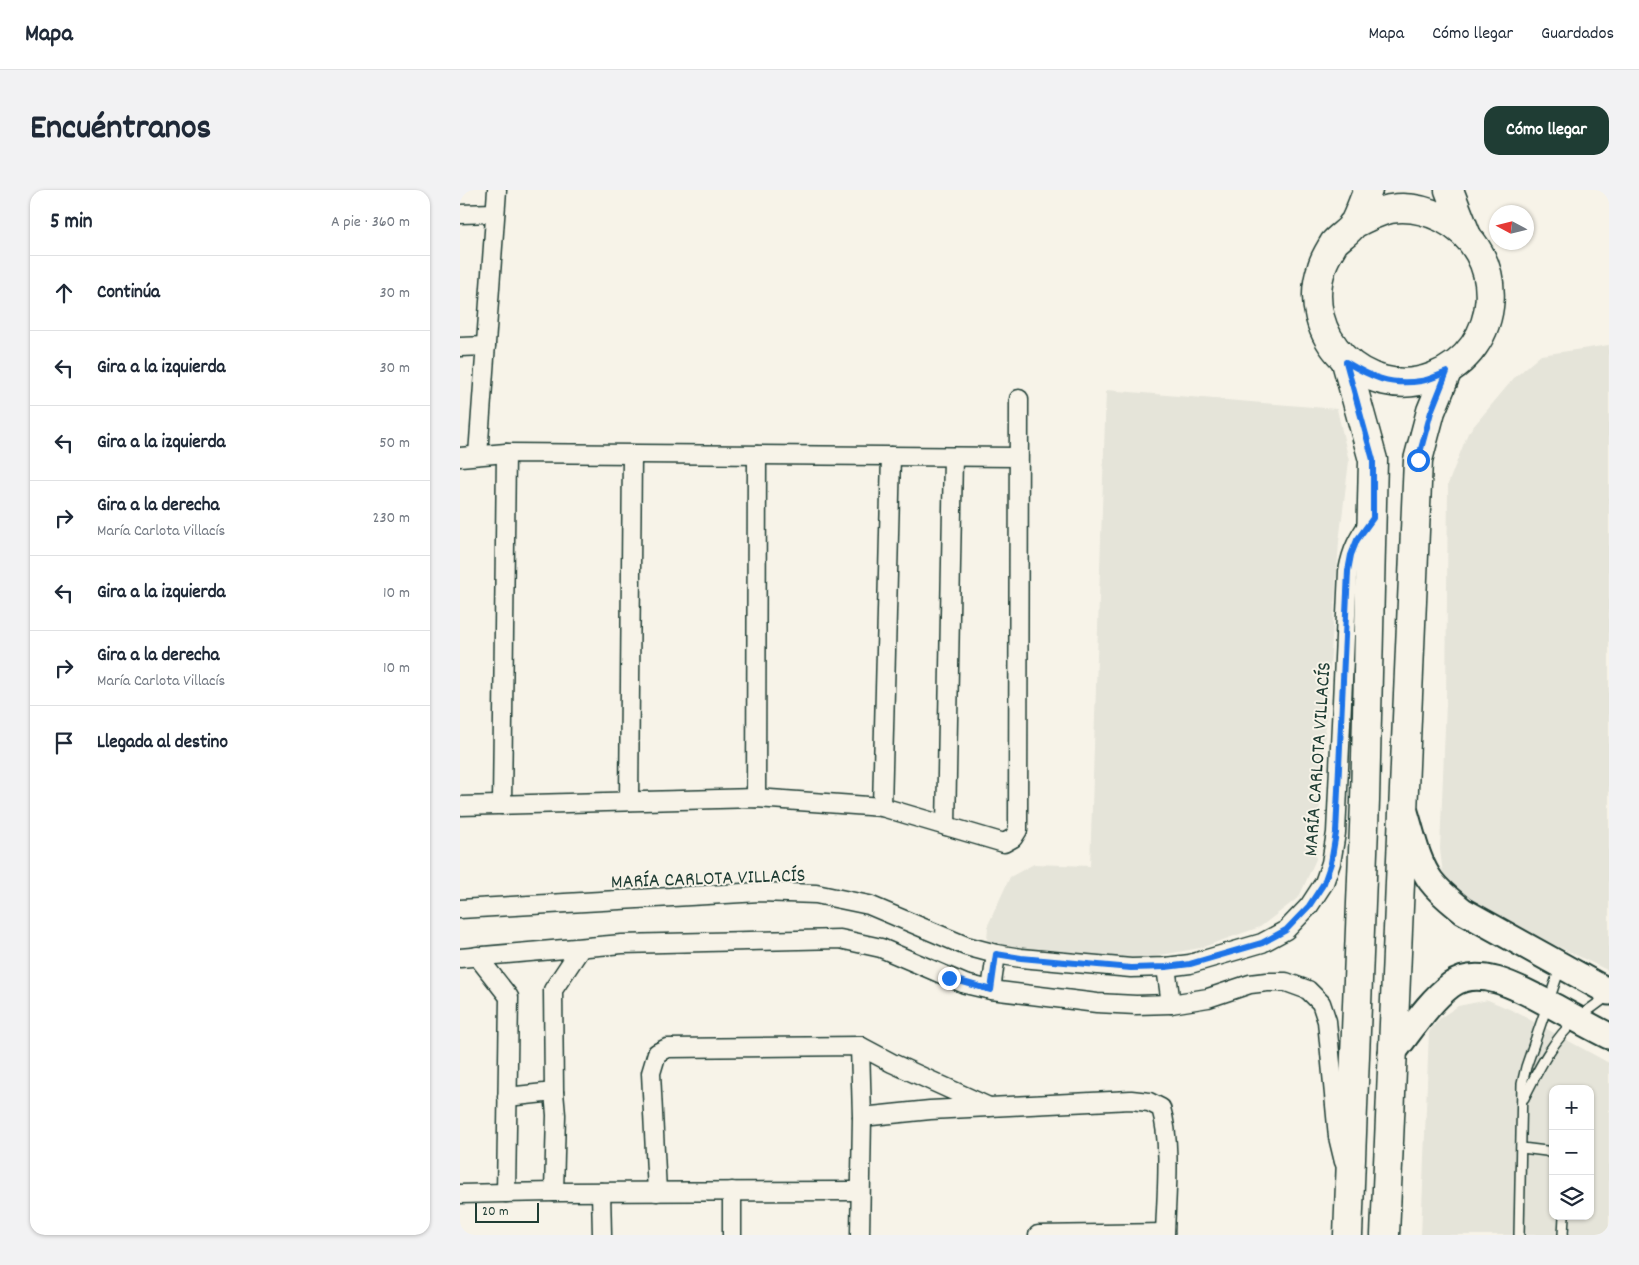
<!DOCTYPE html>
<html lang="es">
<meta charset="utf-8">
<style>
body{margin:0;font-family:Dekko,sans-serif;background:#f2f2f3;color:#1f2937}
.controls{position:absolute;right:15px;bottom:15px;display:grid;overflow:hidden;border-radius:10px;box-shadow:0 1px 4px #0004}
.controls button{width:45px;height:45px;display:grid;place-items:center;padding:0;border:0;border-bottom:1px solid #e0e1e3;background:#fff;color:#1f2937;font:25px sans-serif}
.compass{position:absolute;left:1029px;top:15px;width:45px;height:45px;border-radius:50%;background:#fff;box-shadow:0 1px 4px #0004;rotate:277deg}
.scale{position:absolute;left:15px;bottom:12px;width:64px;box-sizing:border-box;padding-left:5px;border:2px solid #1f3d34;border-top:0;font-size:14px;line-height:18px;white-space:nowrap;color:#1f3d34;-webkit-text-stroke:4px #f7f3e8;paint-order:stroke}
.stop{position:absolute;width:15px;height:15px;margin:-11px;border:4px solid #1a73e8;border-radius:50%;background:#fff}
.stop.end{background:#1a73e8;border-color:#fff;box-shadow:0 1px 5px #0008}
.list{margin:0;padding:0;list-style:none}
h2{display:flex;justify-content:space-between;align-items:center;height:65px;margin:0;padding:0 20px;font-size:21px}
h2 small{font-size:16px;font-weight:400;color:#747a83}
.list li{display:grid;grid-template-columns:32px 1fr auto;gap:15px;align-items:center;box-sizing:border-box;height:75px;padding:0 20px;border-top:1px solid #e0e1e3}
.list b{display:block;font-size:19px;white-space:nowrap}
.list p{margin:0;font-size:16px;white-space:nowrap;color:#747a83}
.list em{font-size:16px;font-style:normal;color:#747a83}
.icon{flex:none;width:28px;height:28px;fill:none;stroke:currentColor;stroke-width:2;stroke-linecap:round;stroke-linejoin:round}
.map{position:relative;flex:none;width:1149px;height:1045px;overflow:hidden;border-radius:15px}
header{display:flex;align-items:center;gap:30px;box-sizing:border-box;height:70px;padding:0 25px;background:#fff;border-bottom:1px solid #e0e1e3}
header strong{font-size:24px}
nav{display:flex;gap:28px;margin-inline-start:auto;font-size:18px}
.intro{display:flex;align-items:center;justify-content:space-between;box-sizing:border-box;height:120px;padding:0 30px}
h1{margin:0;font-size:35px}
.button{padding:12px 22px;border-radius:15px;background:#1f3d34;color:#fff;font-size:18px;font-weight:700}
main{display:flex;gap:30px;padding:0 30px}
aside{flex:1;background:#fff;border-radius:15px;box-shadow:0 1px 4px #0004}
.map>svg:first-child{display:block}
</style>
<header>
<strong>Mapa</strong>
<nav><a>Mapa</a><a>Cómo llegar</a><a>Guardados</a></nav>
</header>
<div class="intro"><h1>Encuéntranos</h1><a class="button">Cómo llegar</a></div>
<main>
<aside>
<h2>5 min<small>A pie · 360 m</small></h2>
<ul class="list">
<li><svg class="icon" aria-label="ahead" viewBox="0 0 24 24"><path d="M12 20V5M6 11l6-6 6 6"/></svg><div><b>Continúa</b></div><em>30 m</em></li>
<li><svg class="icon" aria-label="left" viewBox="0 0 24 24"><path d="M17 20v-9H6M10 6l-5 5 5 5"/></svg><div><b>Gira a la izquierda</b></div><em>30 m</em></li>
<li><svg class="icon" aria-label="left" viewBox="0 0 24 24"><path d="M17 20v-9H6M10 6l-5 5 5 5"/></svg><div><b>Gira a la izquierda</b></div><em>50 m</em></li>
<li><svg class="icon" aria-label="right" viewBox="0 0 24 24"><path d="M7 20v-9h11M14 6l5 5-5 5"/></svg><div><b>Gira a la derecha</b><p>María Carlota Villacís</p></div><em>230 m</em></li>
<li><svg class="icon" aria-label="left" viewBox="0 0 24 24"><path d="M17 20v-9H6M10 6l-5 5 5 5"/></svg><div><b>Gira a la izquierda</b></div><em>10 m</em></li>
<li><svg class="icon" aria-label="right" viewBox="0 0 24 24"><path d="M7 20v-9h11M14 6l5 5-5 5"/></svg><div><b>Gira a la derecha</b><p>María Carlota Villacís</p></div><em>10 m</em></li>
<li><svg class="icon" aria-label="arrive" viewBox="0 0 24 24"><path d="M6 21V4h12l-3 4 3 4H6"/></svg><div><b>Llegada al destino</b></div></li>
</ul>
</aside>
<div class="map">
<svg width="1149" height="1045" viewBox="0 0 1149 1045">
<rect width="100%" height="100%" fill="#f7f3e8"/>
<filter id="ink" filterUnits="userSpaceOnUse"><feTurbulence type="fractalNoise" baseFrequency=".02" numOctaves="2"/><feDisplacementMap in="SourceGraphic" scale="10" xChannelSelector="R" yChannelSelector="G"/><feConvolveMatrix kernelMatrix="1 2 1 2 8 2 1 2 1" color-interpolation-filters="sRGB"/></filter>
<g filter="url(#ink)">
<g fill="#e5e4d9" fill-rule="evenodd">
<polygon points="1149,155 1149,781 1004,711 983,685 980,659 986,513 988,294 1008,243 1054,188 1081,165"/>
<polygon points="646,200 877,219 889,271 879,352 856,669 839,707 800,737 740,758 679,769 536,757 527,754 528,735 550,687 574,674 630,676"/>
<path d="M 1028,810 L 1054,821 L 1149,873 L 1149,1045 L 961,1045 L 969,842 L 980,828 L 998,816 ZM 1093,899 L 1130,899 L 1130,1026 L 1093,1026 Z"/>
</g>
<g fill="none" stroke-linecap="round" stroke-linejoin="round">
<defs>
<g id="lane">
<path d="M 1064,908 C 1078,880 1093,849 1118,828 C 1128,820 1139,813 1149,805"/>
<polyline points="1062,958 1086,961 1093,964"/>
<polyline points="1059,1045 1062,894 1066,877 1100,778"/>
<polyline points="1103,1045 1104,1026"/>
</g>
<g id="street">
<polyline points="0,24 35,23"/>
<polyline points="0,157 26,156"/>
<polyline points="18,265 37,0"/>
<polyline points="0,267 46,263"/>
<polyline points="296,608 297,265"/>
<polyline points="169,611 172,264"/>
<polyline points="42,615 46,263 558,267"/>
<polyline points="0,616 296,608 422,617 544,653 553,648 558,640 559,209"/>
<polyline points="422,617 431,266"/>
<polyline points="486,636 493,267"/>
<path d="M 0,719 L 300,702 L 356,704 L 409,715 L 506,756 L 536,764 L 561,768 L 671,778 L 706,777 L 730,774 L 802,753 L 826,740 L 849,716 L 864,693 L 871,673 L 876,643 L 888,381 C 892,359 898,349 910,331"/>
<polyline points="17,766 49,807 46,1003"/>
<polyline points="0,768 162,754 380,749 421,758 505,794 531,800 637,813 676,815 711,814 748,808 790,794 807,792 826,792 848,800 861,813 867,831 878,947 884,972"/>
<polyline points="706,777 711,814"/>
<polyline points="531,800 536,764"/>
<polyline points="47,907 94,902"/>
<path d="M 402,927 L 470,920 L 671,910 L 689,912 L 701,918 C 712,955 706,1006 705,1045"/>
<polyline points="94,1002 96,925 94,902 93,800 121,758"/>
<polyline points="141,1002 142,1045"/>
<polyline points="197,1002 191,883 197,863 207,858 400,856 432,873 529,917"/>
<polyline points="0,1004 94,1002 400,1001"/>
<polyline points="272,1045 272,1001"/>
<polyline points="400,1045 402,927 400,856"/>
<polyline points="578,1045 705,1043"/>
</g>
<g id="secondary">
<path d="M 945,622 C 952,644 957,672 971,691 C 980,703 992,712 1003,721 L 1149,802"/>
<path d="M 931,865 C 950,842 967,813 991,795 C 1022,773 1067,803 1095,817 C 1113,827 1131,837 1149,846"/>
</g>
<g id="primary">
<polyline points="989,0 1007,46"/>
<path d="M 892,35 C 905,28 916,22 930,19 C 948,16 966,20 982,28 C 1050,62 1044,160 973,187 C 905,213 838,145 862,77 C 864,69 870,60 874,53 C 879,47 888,42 893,35 C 899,24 903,11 908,0"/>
<polyline points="886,172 913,270 905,611 888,1045"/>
<polyline points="925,1045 958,270 971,221 987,182"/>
</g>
</defs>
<use href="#lane" stroke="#1f3d34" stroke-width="12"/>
<use href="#street" stroke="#1f3d34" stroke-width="21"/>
<use href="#secondary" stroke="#1f3d34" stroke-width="29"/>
<use href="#primary" stroke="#1f3d34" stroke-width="31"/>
<use href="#lane" stroke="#f7f3e8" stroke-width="9"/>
<use href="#street" stroke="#f7f3e8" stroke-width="18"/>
<use href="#secondary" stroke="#f7f3e8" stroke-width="25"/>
<use href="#primary" stroke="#f7f3e8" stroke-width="28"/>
</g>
</g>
<g fill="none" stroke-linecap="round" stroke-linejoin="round" filter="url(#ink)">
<path stroke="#1a73e8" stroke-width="6" d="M 489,788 L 531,800 L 536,764 L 561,768 L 671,778 L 706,777 L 730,774 L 802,753 L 826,740 L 849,716 L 864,693 L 871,673 L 876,643 L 888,381 L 891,365 L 897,350 L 913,328 L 913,270 L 886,172 C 911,187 930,196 961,191 C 969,190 979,185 987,182 L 971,222 L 958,270"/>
</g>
<g text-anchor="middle" stroke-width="4" stroke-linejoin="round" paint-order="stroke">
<g font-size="20" fill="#1f3d34" stroke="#f7f3e8">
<text transform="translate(856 569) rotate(-86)" y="7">MARÍA CARLOTA VILLACÍS</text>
<text transform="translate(248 687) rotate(-2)" y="7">MARÍA CARLOTA VILLACÍS</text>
</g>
</g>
</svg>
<div class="controls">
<button>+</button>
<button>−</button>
<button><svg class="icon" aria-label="layers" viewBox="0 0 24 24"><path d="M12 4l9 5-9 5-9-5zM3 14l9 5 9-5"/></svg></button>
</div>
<svg class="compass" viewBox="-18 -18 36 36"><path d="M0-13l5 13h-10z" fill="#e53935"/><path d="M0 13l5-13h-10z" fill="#747a83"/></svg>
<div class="scale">20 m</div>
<div class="stop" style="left:958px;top:270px"></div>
<div class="stop end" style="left:489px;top:788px"></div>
</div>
</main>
